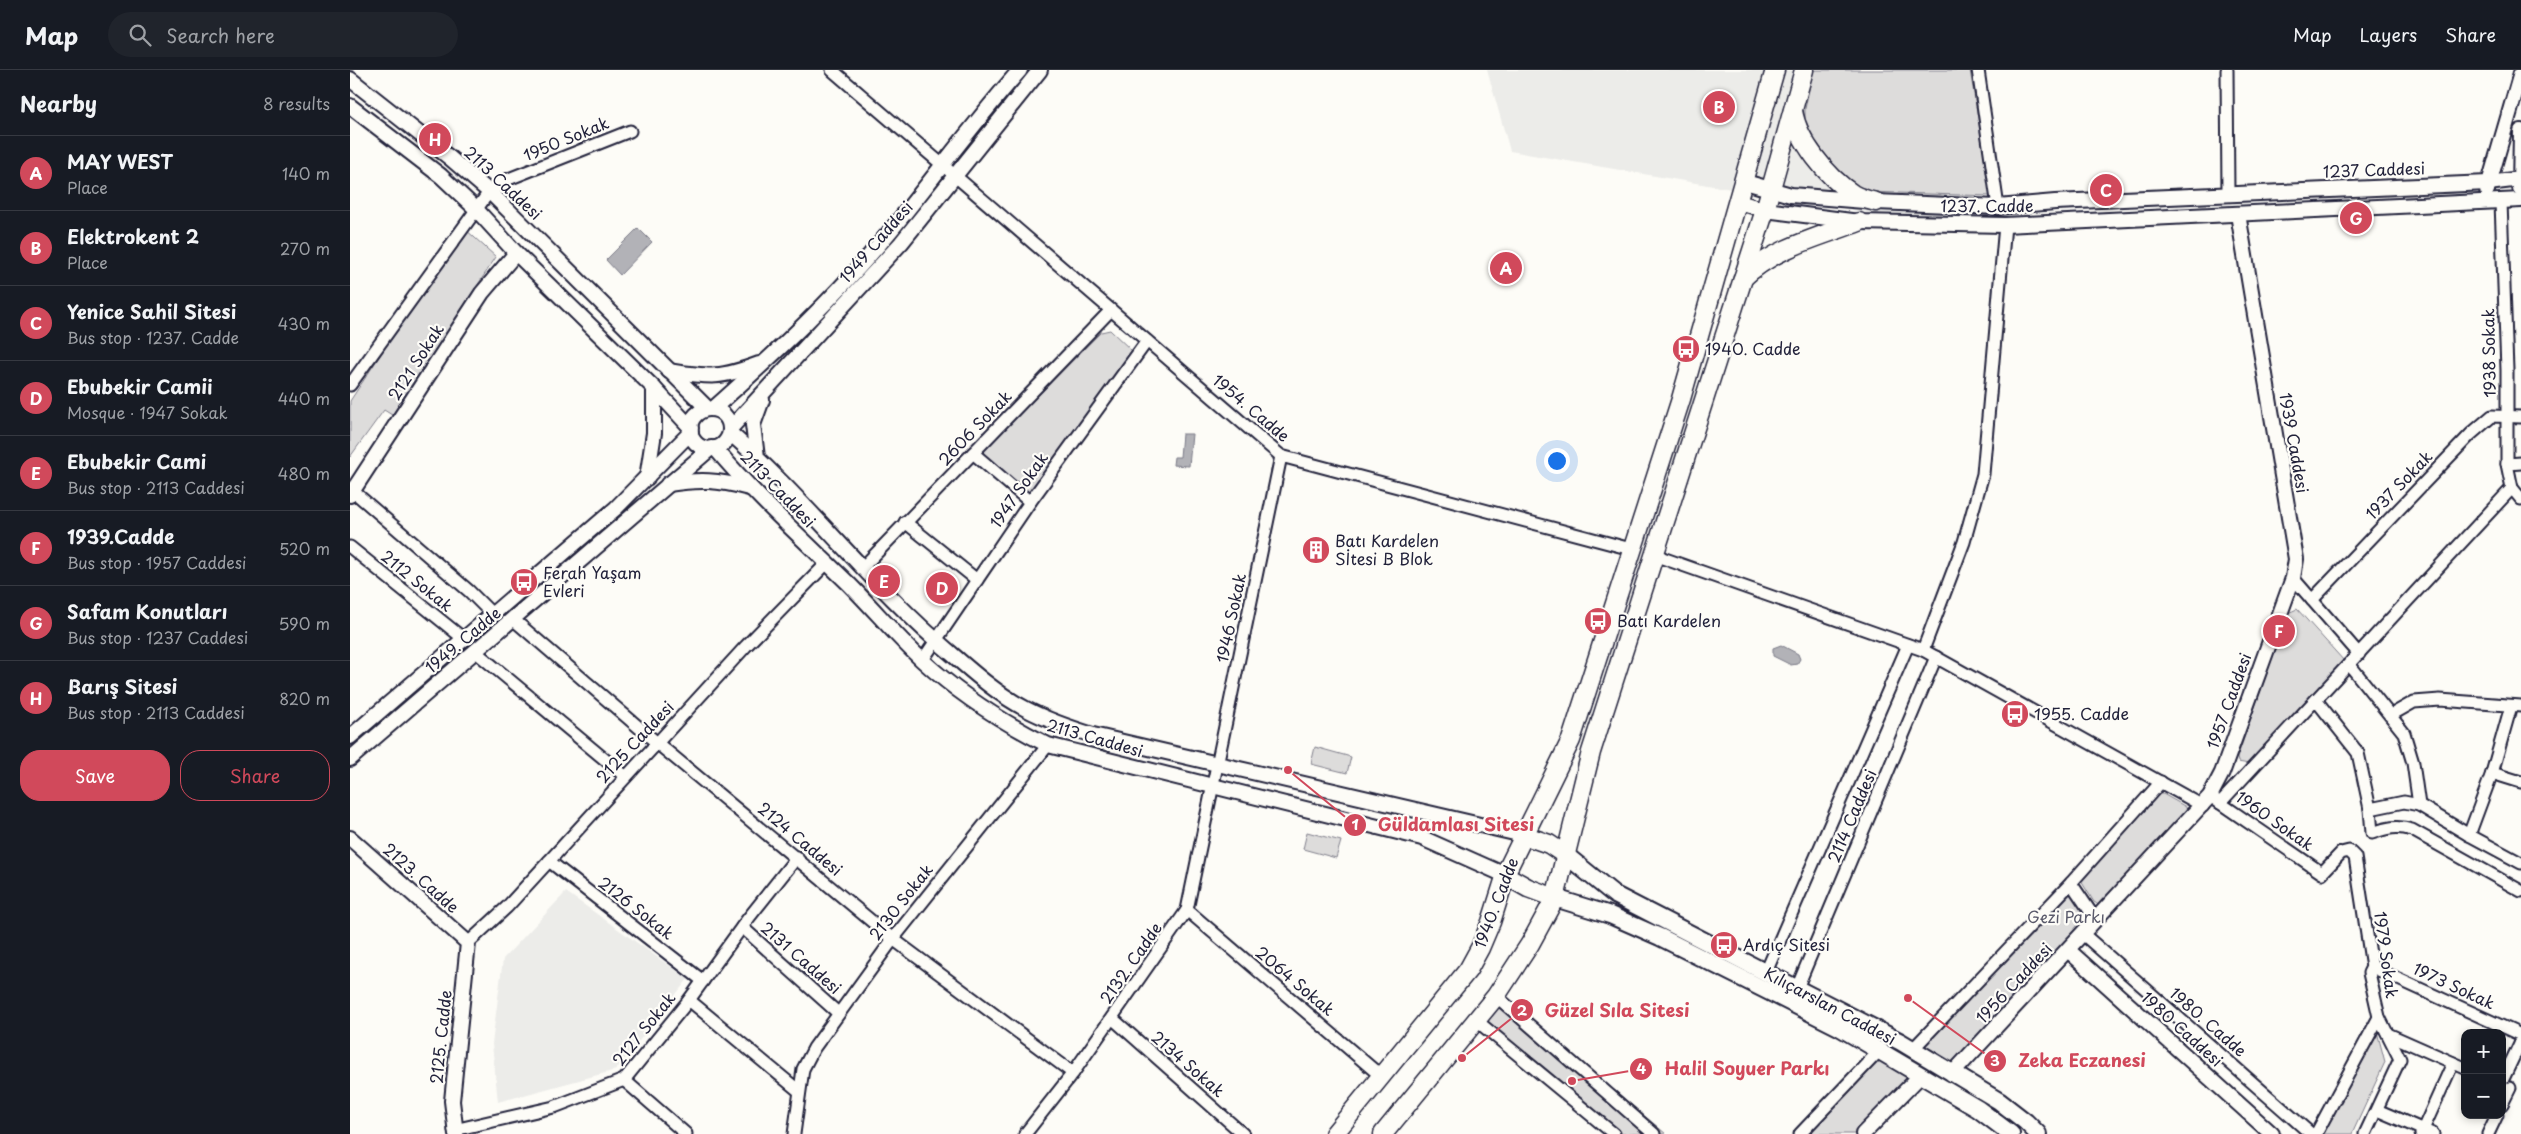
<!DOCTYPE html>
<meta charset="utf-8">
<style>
body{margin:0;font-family:"Playpen Sans",sans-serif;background:#20242c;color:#f1f3f6}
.controls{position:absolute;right:15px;bottom:15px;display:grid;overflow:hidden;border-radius:10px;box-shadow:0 2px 8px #0003}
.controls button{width:45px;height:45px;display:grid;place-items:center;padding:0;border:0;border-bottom:1px solid #363941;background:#171b24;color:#f1f3f6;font:25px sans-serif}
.you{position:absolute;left:1206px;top:390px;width:18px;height:18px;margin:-12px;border:4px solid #fff;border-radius:50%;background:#1a73e8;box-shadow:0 0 0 8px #1a73e833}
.badge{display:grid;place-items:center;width:32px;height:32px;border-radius:50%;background:#d1495b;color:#fff;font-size:16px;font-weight:700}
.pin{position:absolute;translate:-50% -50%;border:2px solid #fff;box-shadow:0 1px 5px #0006}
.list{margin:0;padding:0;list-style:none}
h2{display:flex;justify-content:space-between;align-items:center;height:65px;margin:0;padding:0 20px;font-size:21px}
h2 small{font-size:16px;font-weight:400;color:#9ea1a6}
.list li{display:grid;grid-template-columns:32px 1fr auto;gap:15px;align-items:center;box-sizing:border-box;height:75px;padding:0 20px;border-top:1px solid #363941}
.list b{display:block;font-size:19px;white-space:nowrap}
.list p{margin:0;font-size:16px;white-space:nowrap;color:#9ea1a6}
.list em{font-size:16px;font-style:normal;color:#9ea1a6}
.actions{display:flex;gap:10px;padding:15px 20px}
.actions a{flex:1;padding:11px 0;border:1px solid #d1495b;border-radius:20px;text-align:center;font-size:18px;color:#d1495b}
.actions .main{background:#d1495b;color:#fff}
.icon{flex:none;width:28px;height:28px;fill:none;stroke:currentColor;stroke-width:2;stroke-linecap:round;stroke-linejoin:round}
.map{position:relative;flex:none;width:2171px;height:1064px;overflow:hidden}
header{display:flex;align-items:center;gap:30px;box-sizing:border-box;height:70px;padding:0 25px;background:#171b24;border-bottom:1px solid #363941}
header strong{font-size:24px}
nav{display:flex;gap:28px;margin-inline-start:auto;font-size:18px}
.search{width:350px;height:45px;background:#20242c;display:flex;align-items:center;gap:12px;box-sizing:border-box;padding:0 18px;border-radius:28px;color:#9ea1a6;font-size:19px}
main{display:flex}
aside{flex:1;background:#171b24}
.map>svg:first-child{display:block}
</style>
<header>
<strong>Map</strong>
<div class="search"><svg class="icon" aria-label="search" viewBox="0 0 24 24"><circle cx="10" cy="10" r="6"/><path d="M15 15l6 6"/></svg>Search here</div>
<nav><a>Map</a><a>Layers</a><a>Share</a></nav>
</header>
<main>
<aside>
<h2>Nearby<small>8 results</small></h2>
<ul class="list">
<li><span class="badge">A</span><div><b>MAY WEST</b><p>Place</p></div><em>140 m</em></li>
<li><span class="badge">B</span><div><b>Elektrokent 2</b><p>Place</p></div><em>270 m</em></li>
<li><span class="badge">C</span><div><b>Yenice Sahil Sitesi</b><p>Bus stop · 1237. Cadde</p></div><em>430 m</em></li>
<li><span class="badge">D</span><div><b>Ebubekir Camii</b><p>Mosque · 1947 Sokak</p></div><em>440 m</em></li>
<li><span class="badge">E</span><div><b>Ebubekir Cami</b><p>Bus stop · 2113 Caddesi</p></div><em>480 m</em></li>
<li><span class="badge">F</span><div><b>1939.Cadde</b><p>Bus stop · 1957 Caddesi</p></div><em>520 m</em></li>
<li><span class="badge">G</span><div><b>Safam Konutları</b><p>Bus stop · 1237 Caddesi</p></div><em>590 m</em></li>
<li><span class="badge">H</span><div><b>Barış Sitesi</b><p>Bus stop · 2113 Caddesi</p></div><em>820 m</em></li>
</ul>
<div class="actions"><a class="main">Save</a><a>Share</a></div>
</aside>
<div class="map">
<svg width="2171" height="1064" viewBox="0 0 2171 1064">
<rect width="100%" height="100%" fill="#fdfcf7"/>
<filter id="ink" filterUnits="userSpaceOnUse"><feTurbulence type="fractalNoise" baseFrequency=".02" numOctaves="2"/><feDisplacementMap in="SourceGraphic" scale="10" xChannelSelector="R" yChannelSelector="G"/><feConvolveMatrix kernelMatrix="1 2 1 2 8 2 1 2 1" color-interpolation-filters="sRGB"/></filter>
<g filter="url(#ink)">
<g fill="#ecece9">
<polygon points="1137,0 1615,0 1642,164 1160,81"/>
<polygon points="216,822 338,909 266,1000 148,1032 142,974 153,889"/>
</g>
<g fill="#dddcdb" stroke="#807f8b">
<polygon points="1463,0 1620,0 1641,126 1518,122 1500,116 1455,58 1455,39"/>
<polygon points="114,158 146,187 42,345 34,340 0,387 0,331"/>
<polygon points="760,260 782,281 680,426 630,384 751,262"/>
<polygon points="1947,539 1994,591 1899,694 1888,692 1887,688 1938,543"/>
<polygon points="965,677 1001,687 997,703 961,694"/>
<polygon points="1808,724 1813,724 1836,737 1837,742 1750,836 1744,832 1731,811 1731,807"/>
<polygon points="957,762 991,771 986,788 953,779"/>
<polygon points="1716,821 1722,822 1737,849 1605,991 1599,992 1573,978"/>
<polygon points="1152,925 1316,1064 1254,1064 1128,957"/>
<polygon points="2025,954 2035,992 2002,1064 1966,1064"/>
<polygon points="1526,986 1559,1008 1507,1064 1452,1064"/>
</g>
<g fill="#b2b2b7" stroke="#787885">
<polygon points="288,158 302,172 270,205 256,190"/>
<polygon points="832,364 842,364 839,396 823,395 824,387 830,387"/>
<polygon points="1431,575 1448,584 1450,589 1447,594 1441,595 1423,586 1423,578"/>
</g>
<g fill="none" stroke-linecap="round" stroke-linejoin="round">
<defs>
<g id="minor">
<polyline points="482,0 931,386 1281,479"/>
<polyline points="1628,0 1648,137"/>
<polyline points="1877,0 1878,123"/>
<polyline points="2151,132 2157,300 2157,394 2162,418 2171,429"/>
<polyline points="0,315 139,122 151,112 280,61"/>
<polyline points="623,383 680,432"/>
<polyline points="2157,394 2171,393"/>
<polyline points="3,421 119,521 143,545"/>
<polyline points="555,452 627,510"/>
<polyline points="0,477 114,569"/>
<polyline points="1304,485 1573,580 1853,736"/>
<polyline points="512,498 761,240"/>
<polyline points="1943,508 2009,584"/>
<polyline points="1962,530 2121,364 2142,346 2171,347"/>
<polyline points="164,550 307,673 543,869 723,1003"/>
<polyline points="1573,580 1614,472 1633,404 1655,155"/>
<polyline points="126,582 276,707"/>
<polyline points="572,591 680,432 797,271"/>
<polyline points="1999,594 2054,663 2063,693 2069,735 2119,765"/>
<polyline points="1966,630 2008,683 2020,739 2054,732 2069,735"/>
<polyline points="2161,636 2142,703 2119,765 2171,793"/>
<polyline points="2041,645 2064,632 2090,630 2171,636"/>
<polyline points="2142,703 2171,712"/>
<polyline points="1860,726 1972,803 1991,783 1999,781 2005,787 2022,897 2019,903 2029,947 2050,989 2015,1064"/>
<polyline points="1870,733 2162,418"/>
<path d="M 2020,739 L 2022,763 C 2037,758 2047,755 2062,760 L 2171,821"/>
<polyline points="199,791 353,911"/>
<polyline points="1721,813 1746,850"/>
<polyline points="837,840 1032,1007"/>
<polyline points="392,857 488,943"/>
<polyline points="1733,864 1961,1064"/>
<polyline points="118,873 157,837 396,576 476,494"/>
<polyline points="2022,897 2171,965"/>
<polyline points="1416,902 1558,575"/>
<polyline points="1447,918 1586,587"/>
<polyline points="1146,926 1304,1064"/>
<polyline points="339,930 449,1021"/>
<polyline points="762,948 893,1064"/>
<polyline points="1127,951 1264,1064"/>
<polyline points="2038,964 2115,998"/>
<polyline points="1562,980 1721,813 1811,712"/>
<polyline points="274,1010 336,1064"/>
<polyline points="2152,1011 2171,971"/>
<polyline points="2152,1034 2160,1018"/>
<polyline points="2027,1040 2083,1064"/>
<polyline points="104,1060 204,1037 274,1010 339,930 397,850 447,787"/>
<polyline points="444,1064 453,999 464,978 543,869 698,675"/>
<polyline points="675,1064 723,1003 837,840 931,386"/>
<polyline points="1450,1064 1529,981"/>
<polyline points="1966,1064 2029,947"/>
<polyline points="2071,1064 2103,993"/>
<polyline points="2138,1064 2147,1045"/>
</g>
<g id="tertiary">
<polyline points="0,9 100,88 143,125 358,339"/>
<polyline points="0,36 91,106 125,138 166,183 304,318 341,358"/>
<polyline points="1395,112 1441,125 1526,132 1648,137 1705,132 2138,113 2171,109"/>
<polyline points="2170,118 2171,61"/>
<polyline points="2137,120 2171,3"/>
<polyline points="1389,132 1415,140 1509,152 1655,155 2171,130"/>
<path d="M 319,301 C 360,307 369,309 409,294"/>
<path d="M 363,339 C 426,283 488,225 542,159 C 585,106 625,51 670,0"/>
<circle cx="360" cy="359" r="20"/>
<polyline points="380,359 551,173 690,0"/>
<path d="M 380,363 C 459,432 522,517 603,585 C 626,605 649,625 676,639 C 697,650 720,658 743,665 L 1173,765"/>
<path d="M 365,378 C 406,427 453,469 498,513 C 523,538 546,566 572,590 C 610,625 652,652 698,675 L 1072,768 L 1155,805"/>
<polyline points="407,387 403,355 412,330"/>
<polyline points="297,408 304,363 304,318"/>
<path d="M 318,414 C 351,409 367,410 399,418"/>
<polyline points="0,425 132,223 166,183"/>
<polyline points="0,667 266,438 341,362"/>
<polyline points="0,689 361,378"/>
<polyline points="0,768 118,873 102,1031 106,1064"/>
<polyline points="1718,880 1922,1064"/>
<polyline points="1602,1004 1860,726 1872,703 1943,508 1946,489 1888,144"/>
<polyline points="1513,1064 1571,1005"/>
</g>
<g id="secondary">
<polyline points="1217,786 1265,825 1551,972 1649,1031 1676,1052 1688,1064"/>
<polyline points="1205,828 1260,845 1310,867 1489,957 1628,1039 1661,1064"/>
</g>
<g id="primary">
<path d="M 1443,41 C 1448,71 1477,107 1503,124 C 1510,128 1518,130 1526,132"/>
<path d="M 1393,208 C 1424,178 1469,167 1509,152"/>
<polyline points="1173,765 1199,774 1217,786"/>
<polyline points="1155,805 1178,818 1205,828"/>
<polyline points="984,1064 1118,900 1130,878 1141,852 1158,798 1221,670 1331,329 1425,0"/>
<polyline points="1033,1064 1146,926 1180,874 1205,828 1241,682 1415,140 1454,0"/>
</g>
</defs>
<use href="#minor" stroke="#22223b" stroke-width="15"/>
<use href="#tertiary" stroke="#22223b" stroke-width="18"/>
<use href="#secondary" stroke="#22223b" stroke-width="20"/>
<use href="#primary" stroke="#22223b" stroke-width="21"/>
<use href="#minor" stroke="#fdfcf7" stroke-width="11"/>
<use href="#tertiary" stroke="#fdfcf7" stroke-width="14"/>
<use href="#secondary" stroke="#fdfcf7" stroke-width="16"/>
<use href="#primary" stroke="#fdfcf7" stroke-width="18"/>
</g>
</g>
<defs>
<symbol id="bus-disc" viewBox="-11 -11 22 22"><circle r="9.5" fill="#d1495b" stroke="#fdfcf7"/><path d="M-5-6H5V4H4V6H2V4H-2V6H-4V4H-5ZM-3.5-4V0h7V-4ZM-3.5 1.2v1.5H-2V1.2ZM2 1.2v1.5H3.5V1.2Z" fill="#fff"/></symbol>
<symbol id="building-disc" viewBox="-11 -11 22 22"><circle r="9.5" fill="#d1495b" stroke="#fdfcf7"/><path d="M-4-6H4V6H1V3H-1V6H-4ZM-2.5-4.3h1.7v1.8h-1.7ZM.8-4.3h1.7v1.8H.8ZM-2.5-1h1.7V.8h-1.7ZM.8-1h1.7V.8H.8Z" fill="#fff"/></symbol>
</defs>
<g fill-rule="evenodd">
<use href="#bus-disc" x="1320" y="263" width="32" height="32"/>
<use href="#building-disc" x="950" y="464" width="32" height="32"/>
<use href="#bus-disc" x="158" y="496" width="32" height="32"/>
<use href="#bus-disc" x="1232" y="535" width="32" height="32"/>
<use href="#bus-disc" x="1649" y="628" width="32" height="32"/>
<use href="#bus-disc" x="1358" y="859" width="32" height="32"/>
</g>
<g text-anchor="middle" stroke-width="4.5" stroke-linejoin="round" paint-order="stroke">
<g font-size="16" fill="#22223b" stroke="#fdfcf7">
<text transform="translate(216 69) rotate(-22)" y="6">1950 Sokak</text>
<text transform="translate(2024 100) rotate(-2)" y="6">1237 Caddesi</text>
<text transform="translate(153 113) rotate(43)" y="6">2113 Caddesi</text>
<text x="1637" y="142">1237. Cadde</text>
<text transform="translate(526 172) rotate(-49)" y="6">1949 Caddesi</text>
<text transform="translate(2139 283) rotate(-91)" y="6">1938 Sokak</text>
<text transform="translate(66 292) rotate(-57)" y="6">2121 Sokak</text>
<text transform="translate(901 338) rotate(40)" y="6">1954. Cadde</text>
<text transform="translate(625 358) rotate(-46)" y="6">2606 Sokak</text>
<text transform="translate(1944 373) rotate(80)" y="6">1939 Caddesi</text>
<text transform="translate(2049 415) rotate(-46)" y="6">1937 Sokak</text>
<text transform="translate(428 419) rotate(46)" y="6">2113 Caddesi</text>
<text transform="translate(669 420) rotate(-55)" y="6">1947 Sokak</text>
<text transform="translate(67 511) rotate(39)" y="6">2112 Sokak</text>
<text transform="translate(881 548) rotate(-78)" y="6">1946 Sokak</text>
<text transform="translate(113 570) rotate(-40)" y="6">1949. Cadde</text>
<text transform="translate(1879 631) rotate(-70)" y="6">1957 Caddesi</text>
<text transform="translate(745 668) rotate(16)" y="6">2113 Caddesi</text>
<text transform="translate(285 672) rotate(-47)" y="6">2125 Caddesi</text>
<text transform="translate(1502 746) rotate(-67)" y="6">2114 Caddesi</text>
<text transform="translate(1925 751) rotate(35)" y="6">1960 Sokak</text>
<text transform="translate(450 769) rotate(40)" y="6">2124 Caddesi</text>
<text transform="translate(71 808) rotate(42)" y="6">2123. Cadde</text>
<text transform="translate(551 832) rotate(-52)" y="6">2130 Sokak</text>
<text transform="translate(1146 833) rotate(-69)" y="6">1940. Cadde</text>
<text transform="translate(286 838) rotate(38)" y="6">2126 Sokak</text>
<text transform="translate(2036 885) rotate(82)" y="6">1979 Sokak</text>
<text transform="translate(451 888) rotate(41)" y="6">2131 Caddesi</text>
<text transform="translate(781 893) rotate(-55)" y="6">2132. Cadde</text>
<text transform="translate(945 911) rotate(40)" y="6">2064 Sokak</text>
<text transform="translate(1664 913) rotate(-47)" y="6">1956 Caddesi</text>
<text transform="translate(2104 916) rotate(25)" y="6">1973 Sokak</text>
<text transform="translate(1480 936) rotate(28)" y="6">Kılıçarslan Caddesi</text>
<text transform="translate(1858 952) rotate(41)" y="6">1980. Cadde</text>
<text transform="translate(294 959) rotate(-51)" y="6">2127 Sokak</text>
<text transform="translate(1832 959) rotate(42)" y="6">1980 Caddesi</text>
<text transform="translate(91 967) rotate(-84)" y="6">2125. Cadde</text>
<text transform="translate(838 994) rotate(41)" y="6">2134 Sokak</text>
</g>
<g font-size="16" fill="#22223b" stroke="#fdfcf7" text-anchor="start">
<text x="1355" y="285">1940. Cadde</text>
<text x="985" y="477">Batı Kardelen<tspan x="985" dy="18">Sİtesi B Blok</tspan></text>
<text x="193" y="509">Ferah Yaşam<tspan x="193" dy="18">Evleri</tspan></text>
<text x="1267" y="557">Batı Kardelen</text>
<text x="1684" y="650">1955. Cadde</text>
<text x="1393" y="881">Ardıç Sitesi</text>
</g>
<g font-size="16" fill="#5a5a6b" stroke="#fdfcf7">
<text x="1716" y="853">Gezi Parkı</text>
</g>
</g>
<path fill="none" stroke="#d1495b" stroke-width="2" d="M938 700L1005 755M1112 988L1172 940M1558 928L1645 991M1222 1011L1291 999"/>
<g fill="#d1495b" stroke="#fdfcf7" stroke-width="2">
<circle cx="938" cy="700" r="5"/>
<circle cx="1112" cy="988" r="5"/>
<circle cx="1558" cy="928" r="5"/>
<circle cx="1222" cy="1011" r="5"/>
<circle cx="1005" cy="755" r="12"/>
<circle cx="1172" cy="940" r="12"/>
<circle cx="1645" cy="991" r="12"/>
<circle cx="1291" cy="999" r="12"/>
</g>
<g font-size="15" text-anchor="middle" font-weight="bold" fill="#fff">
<text x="1005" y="760">1</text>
<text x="1172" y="946">2</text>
<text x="1645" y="996">3</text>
<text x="1291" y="1004">4</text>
</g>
<g font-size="18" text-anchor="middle" font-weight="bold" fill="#d1495b" stroke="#fdfcf7" stroke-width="4.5" stroke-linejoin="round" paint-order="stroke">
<text x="1106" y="761">Güldamlası Sitesi</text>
<text x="1267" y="947">Güzel Sıla Sitesi</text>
<text x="1732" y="997">Zeka Eczanesi</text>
<text x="1397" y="1005">Halil Soyuer Parkı</text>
</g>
</svg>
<div class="controls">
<button>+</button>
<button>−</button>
</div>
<div class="you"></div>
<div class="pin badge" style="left:1156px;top:198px">A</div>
<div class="pin badge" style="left:1369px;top:37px">B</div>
<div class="pin badge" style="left:1756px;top:120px">C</div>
<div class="pin badge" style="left:592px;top:518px">D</div>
<div class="pin badge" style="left:534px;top:511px">E</div>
<div class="pin badge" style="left:1929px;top:561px">F</div>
<div class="pin badge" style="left:2006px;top:148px">G</div>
<div class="pin badge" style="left:85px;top:69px">H</div>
</div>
</main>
